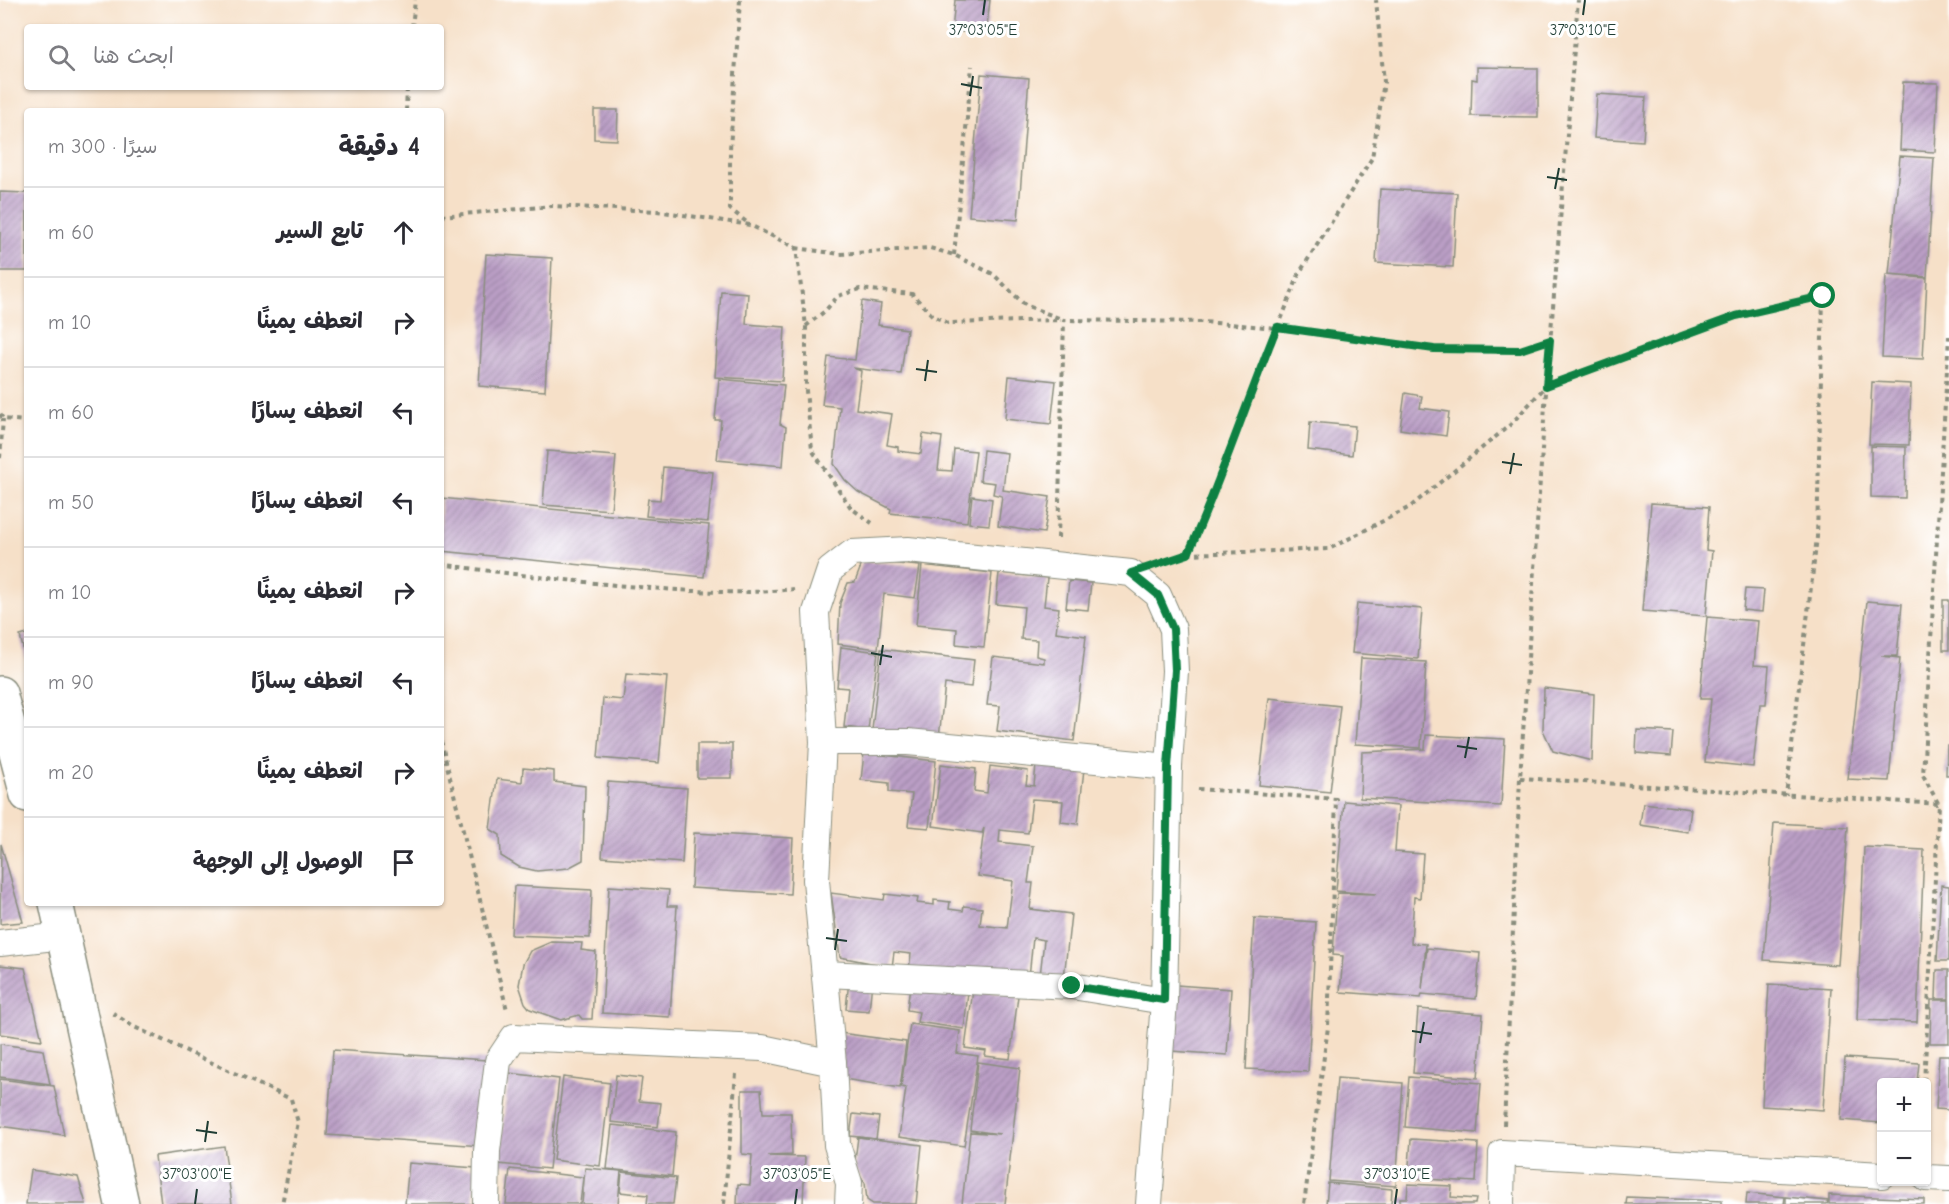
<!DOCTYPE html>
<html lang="ar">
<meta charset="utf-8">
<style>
body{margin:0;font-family:"Comic Neue","Playpen Sans Arabic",sans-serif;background:#f7f7f7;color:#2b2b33;direction:rtl}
.controls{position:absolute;right:18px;bottom:18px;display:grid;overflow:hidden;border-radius:6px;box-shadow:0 2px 4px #0004}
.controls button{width:54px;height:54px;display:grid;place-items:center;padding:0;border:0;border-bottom:2px solid #e1e1e2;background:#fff;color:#2b2b33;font:30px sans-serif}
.stop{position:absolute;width:18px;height:18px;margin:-14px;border:4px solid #0b8043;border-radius:50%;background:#fff}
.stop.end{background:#0b8043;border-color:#fff;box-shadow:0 2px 6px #0008}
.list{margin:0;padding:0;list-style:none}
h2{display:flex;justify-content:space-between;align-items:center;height:78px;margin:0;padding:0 24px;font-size:26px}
h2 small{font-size:20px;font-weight:400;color:#7c7c81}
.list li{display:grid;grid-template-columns:39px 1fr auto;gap:18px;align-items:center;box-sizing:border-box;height:90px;padding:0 24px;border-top:2px solid #e1e1e2}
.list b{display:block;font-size:22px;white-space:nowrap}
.list em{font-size:20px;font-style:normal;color:#7c7c81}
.icon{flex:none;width:33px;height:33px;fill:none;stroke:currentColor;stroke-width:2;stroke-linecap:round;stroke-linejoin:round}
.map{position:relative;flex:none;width:1949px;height:1204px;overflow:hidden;direction:ltr}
.search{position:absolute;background:#fff;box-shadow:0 2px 4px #0004;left:24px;top:24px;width:420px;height:66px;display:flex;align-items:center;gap:15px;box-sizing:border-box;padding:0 21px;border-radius:6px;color:#7c7c81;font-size:22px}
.panel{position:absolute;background:#fff;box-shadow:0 2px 4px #0004;left:24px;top:108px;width:420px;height:798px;border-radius:6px;direction:rtl}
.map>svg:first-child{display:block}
</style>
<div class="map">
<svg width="1949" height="1204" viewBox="0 0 1949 1204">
<defs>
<pattern id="building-hatch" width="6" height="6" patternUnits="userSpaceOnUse" patternTransform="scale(1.5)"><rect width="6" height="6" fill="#bb9fc6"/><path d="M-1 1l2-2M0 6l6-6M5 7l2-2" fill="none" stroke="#9783a2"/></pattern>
</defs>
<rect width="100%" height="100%" fill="#fff"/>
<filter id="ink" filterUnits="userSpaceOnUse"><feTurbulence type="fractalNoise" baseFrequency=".0167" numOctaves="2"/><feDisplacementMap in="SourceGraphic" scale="12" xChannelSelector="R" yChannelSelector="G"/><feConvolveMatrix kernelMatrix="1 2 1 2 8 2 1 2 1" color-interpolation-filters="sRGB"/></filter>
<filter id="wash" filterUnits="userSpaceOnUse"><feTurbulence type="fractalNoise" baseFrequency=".008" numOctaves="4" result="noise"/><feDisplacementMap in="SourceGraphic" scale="24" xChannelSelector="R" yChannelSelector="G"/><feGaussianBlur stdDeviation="1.35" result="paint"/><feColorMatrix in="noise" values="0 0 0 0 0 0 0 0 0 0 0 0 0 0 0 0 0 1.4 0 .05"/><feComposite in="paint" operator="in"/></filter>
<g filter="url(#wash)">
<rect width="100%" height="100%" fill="#f6e0c8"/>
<g id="blocks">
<g fill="url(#building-hatch)">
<polygon points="955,0 990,0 986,34 952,31"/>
<polygon points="1477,67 1538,68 1538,117 1471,116 1472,79 1477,80"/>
<polygon points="981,74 1029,78 1018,220 969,216"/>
<polygon points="1903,82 1938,83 1935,152 1900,150"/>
<polygon points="1597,94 1646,97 1643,141 1594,138"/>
<polygon points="594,110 618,110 617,140 594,139"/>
<polygon points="1900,156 1934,158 1927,277 1889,274"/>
<polygon points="1380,189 1457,193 1453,267 1376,263"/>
<polygon points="0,192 27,193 27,271 0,271"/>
<polygon points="486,254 552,258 545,391 479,386"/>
<polygon points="1886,275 1927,278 1923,359 1882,357"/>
<polygon points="721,291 748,293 746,324 785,327 782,381 715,377"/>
<polygon points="862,301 881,304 878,325 907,329 901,374 853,368 861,371 856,409 892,414 887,445 898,447 898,451 921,454 923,434 942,437 938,470 952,471 954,449 976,451 967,522 890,513 891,509 858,492 845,480 834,464 840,407 822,405 828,357 855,360"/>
<polygon points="1009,376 1056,381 1051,424 1005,419"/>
<polygon points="719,379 784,385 780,424 786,427 783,466 717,460 721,420 715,420"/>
<polygon points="1872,382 1911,384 1909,445 1869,444"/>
<polygon points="1405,393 1422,396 1420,408 1449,412 1446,436 1400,429"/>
<polygon points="1310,422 1355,426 1352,455 1308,450"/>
<polygon points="1871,446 1906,447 1905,498 1871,497"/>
<polygon points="983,450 1007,453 1003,490 1050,497 1044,533 998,526 1002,496 993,494 995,483 980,481"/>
<polygon points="547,451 616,456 611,510 543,505"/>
<polygon points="663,467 713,472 708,522 646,516 648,499 660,500"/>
<polygon points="972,496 992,499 989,525 969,523"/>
<polygon points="441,498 709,525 704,577 441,551"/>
<polygon points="1651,503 1709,507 1706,550 1712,551 1706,616 1642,611"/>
<polygon points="863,561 920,566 915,598 884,594 878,649 838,644 840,603 848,583 855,582"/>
<polygon points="922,565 992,573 984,647 956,644 957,629 916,625"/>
<polygon points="999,573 1047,578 1044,606 1059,608 1056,632 1086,636 1074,741 997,731 1000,706 987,705 993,657 1044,663 1044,658 1036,656 1037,640 1021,639 1024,607 996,604"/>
<polygon points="1069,581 1091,583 1088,610 1066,608"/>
<polygon points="1745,589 1764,590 1762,612 1743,610"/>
<rect x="1943" y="600" width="6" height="50"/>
<polygon points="1867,601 1902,604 1897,656 1881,656 1900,658 1889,781 1848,779"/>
<polygon points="1357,603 1422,609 1418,659 1352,653"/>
<polygon points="1707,617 1758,621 1754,665 1769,666 1766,704 1760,704 1753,767 1705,762 1711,699 1700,699"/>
<polygon points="27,634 27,660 26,660 20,636"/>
<polygon points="841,647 878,652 868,730 844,727 848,688 837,687"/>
<polygon points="881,649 974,660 971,687 945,684 939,738 872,730"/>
<polygon points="1361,658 1426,662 1421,748 1355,744"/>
<polygon points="626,674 667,677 659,763 598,758 603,698 623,700"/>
<polygon points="1544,688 1594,694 1592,761 1553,751 1543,730"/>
<polygon points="1269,698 1340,706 1330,792 1259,785"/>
<polygon points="1637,730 1673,732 1671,756 1636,753"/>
<polygon points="1426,735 1505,739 1501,806 1360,798 1362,752 1425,749"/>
<rect x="697" y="744" width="35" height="34"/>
<polygon points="1947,745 1949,745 1949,775 1946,775"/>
<polygon points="864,753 936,761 929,828 908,826 912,794 889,792 889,783 861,780"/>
<polygon points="941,764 976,769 974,791 987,793 990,766 1028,771 1026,785 1034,786 1036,765 1084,769 1078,824 1061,822 1063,801 1032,799 1028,833 1000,830 999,842 1033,846 1028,883 1033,883 1030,909 1071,914 1064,978 1040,976 1044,940 1033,938 1029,977 909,970 911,954 894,952 892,967 840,957 831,893 884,900 885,894 918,898 917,903 934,905 934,900 950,902 949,909 963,911 964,906 982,908 980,925 1007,928 1013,881 978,876 984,828 982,833 933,826"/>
<polygon points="523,768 554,771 554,782 585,786 583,860 568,868 537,871 519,867 501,856 500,835 490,829 497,779 522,782"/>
<polygon points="608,782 687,788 682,863 602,857"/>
<polygon points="1344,801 1398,806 1395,852 1423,854 1420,898 1414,897 1411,943 1426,944 1422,989 1427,948 1480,953 1476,999 1422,994 1421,998 1340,992 1343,956 1333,955 1337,893 1376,894 1336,891"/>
<polygon points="1643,803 1691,809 1688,832 1640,825"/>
<polygon points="1774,823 1848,827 1838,965 1764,960"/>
<polygon points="694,833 793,838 790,894 691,888"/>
<polygon points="1,844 23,922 0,924"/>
<polygon points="1864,847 1924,850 1917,1022 1857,1020"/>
<polygon points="1941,885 1949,886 1949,961 1937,961"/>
<polygon points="514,886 592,890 590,938 511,935"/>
<polygon points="609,886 669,890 667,906 677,906 670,1017 602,1013"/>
<polygon points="1254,918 1316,922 1308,1072 1246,1069"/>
<polygon points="551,942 582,943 581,950 596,952 592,1019 582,1019 579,1015 561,1020 530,1009 525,1003 519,985 523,964 530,951"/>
<polygon points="0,965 25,968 42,1040 0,1034"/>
<polygon points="1937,970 1949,970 1949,999 1936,999"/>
<polygon points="849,980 872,982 869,1011 846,1009"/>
<polygon points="1769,984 1831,988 1823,1110 1762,1106"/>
<polygon points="910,985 968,992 964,1029 917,1022 919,1012 907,1010"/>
<polygon points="1176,985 1231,989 1227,1055 1171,1051"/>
<polygon points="973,990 1018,996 1010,1059 985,1056 986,1051 965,1048"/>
<polygon points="1931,1000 1949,1000 1949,1043 1930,1043"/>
<polygon points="1418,1009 1483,1014 1478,1078 1413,1073"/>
<polygon points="910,1024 960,1031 957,1053 978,1056 964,1146 899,1137 906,1088 901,1087"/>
<polygon points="840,1033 906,1042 900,1088 844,1079"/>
<polygon points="0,1044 43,1050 50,1084 0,1077"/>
<polygon points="333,1050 487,1060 482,1146 327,1135"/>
<polygon points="1939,1055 1949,1055 1949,1110 1936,1109"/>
<polygon points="1845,1058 1919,1063 1917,1082 1882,1082 1882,1123 1841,1120"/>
<polygon points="978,1062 1020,1068 1005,1204 962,1204 970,1132 1000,1134 970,1130"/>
<polygon points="509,1073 559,1079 549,1169 498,1164"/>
<polygon points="616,1075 642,1078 639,1101 661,1103 658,1127 611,1122"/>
<polygon points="563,1077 610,1083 600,1166 553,1160"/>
<polygon points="1409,1077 1481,1083 1477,1133 1405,1127"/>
<polygon points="1337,1078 1403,1083 1396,1186 1329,1181"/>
<polygon points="0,1079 54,1086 64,1135 0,1126"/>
<polygon points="742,1090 761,1090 763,1113 791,1113 792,1155 768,1156 805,1157 803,1204 737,1204 738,1184 750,1185 752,1155 742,1154"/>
<polygon points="853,1114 879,1117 876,1139 850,1136"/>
<polygon points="612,1125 676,1132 672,1176 607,1169"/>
<polygon points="858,1137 922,1145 916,1204 873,1204 867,1200 865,1183 854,1168"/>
<polygon points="1411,1139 1478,1143 1476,1182 1408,1178"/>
<polygon points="224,1146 232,1204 161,1204 155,1156"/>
<polygon points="409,1163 476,1168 473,1204 405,1204"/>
<polygon points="585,1168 621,1171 618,1204 582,1204"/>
<polygon points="510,1169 583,1177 580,1204 506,1204"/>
<polygon points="31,1170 78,1177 86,1204 26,1204"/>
<polygon points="622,1172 676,1178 673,1204 647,1204 648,1195 620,1192"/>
<polygon points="1328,1183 1392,1189 1391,1204 1326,1204"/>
<polygon points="1408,1184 1452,1186 1451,1197 1476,1199 1475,1204 1400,1204 1400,1198 1407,1198"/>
<polygon points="1747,1193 1785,1197 1784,1204 1746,1204"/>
<polygon points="1829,1195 1924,1199 1924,1204 1829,1204"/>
<polygon points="1627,1197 1722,1201 1722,1204 1626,1204"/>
<polygon points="1786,1197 1828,1201 1827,1204 1786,1204"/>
</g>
</g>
</g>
<g filter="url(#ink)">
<use href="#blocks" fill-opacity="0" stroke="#8a8e7e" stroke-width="1.5"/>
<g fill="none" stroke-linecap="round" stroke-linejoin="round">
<defs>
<g id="street">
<polyline points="823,742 908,742 1169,767"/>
<polyline points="0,943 64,936"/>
<polyline points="826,974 1072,986 1164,1001"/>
<polyline points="1926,1178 1949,1179"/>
<polyline points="486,1204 487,1151 498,1061 514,1037 762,1048 833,1063"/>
<polyline points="848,1204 849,1183 837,1145 833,1063 816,880 823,742 816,612 830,570 852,553 908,550 1131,573 1158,595 1173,629 1175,671 1169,767 1164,1001 1149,1204"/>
<polyline points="1501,1204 1502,1153 1882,1175"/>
</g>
<g id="secondary">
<polyline points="0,693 27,795"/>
<polyline points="56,903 122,1204"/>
</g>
</defs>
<use href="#street" stroke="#8a8e7e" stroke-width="28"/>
<use href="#secondary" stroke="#8a8e7e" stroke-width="36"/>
<g stroke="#8a8e7e" stroke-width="4" stroke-dasharray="4.5 4.5" stroke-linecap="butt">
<polyline points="740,0 730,149 730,209 749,224"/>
<polyline points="412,27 415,0"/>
<polyline points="406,111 407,87"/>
<polyline points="441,216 552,206 657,211 750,225 796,248 806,326 806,391 812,450 851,508 872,523"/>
<polyline points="796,248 840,254 930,248 954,255 993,274 1025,305 1064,320"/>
<polyline points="954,255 972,66"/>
<polyline points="806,326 825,311 838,296 860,289 912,294 933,316 948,323 1061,320"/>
<polyline points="0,414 3,419 27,421"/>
<polyline points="0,458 3,419"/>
<polyline points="1058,538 1064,320 1204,322 1277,328 1434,349 1520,350 1550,340"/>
<polyline points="1188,554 1329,549 1410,507 1510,425 1546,386 1736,316 1823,296 1817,537 1786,795"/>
<polyline points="1163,562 1188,554 1300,272 1372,158 1384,82 1376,0"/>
<path d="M 441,564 C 499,573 556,579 615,585 C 675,590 733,596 794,589"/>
<polyline points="441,741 507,1010"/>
<polyline points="1520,778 1939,804 1924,1082"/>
<polyline points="1198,789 1336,799 1328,1027 1304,1204"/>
<polyline points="1938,803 1923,775 1949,336"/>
<polyline points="113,1013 132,1026 291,1099 298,1122 282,1204"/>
<polyline points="1504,1125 1520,778 1545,405 1578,0"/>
<polyline points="724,1204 736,1074"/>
</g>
<use href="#street" stroke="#fff" stroke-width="26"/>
<use href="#secondary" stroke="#fff" stroke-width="33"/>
</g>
</g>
<g fill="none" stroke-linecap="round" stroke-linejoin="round" filter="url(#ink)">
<path stroke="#0b8043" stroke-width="8" d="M 1072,986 L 1164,1000 L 1168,767 L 1175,670 L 1173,629 L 1158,595 L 1131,573 L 1188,554 C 1221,480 1246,403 1277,327 L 1434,349 L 1520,350 L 1550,340 L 1546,386 L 1736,316 L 1823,296"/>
</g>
<path fill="none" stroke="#1f3d34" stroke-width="2" d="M 983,15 L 985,0M 1583,15 L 1585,0M 961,84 L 982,88M 970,96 L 973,76M 1547,177 L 1567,180M 1555,189 L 1559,168M 916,369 L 937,372M 925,381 L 928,360M 1502,462 L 1522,465M 1510,474 L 1514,453M 871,653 L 892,657M 880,665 L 883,645M 1457,746 L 1477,749M 1465,758 L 1469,737M 826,938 L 847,941M 835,950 L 838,929M 1412,1031 L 1432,1034M 1420,1043 L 1424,1022M 196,1130 L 217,1133M 205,1142 L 208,1121M 195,1204 L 197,1189M 795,1204 L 797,1189M 1395,1204 L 1397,1189"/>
<g font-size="15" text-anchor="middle" fill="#1f3d34" stroke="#fff" stroke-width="6" stroke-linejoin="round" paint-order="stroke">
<text x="983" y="35">37°03'05"E</text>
<text x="1583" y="35">37°03'10"E</text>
<text x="197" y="1179">37°03'00"E</text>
<text x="797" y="1179">37°03'05"E</text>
<text x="1397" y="1179">37°03'10"E</text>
</g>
</svg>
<div class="controls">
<button>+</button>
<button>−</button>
</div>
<div class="stop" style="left:1823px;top:296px"></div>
<div class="stop end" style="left:1072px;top:986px"></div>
<div class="search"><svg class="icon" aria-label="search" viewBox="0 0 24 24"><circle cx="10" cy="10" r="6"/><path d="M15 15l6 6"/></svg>ابحث هنا</div>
<section class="panel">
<h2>4 دقيقة<small>سيرًا · 300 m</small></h2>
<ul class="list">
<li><svg class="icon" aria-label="ahead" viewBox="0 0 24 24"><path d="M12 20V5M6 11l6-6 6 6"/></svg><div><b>تابع السير</b></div><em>60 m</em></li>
<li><svg class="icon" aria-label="right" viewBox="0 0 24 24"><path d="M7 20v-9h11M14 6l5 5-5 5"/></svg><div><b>انعطف يمينًا</b></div><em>10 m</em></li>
<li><svg class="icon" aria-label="left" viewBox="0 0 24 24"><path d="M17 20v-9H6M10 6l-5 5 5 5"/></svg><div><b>انعطف يسارًا</b></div><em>60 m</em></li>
<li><svg class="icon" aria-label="left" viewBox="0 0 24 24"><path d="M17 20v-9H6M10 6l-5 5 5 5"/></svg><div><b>انعطف يسارًا</b></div><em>50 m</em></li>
<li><svg class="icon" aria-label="right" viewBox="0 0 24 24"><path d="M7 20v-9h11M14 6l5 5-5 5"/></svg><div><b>انعطف يمينًا</b></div><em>10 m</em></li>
<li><svg class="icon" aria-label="left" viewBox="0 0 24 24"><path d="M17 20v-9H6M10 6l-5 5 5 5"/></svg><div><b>انعطف يسارًا</b></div><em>90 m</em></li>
<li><svg class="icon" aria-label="right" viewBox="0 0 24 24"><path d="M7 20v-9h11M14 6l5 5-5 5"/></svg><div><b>انعطف يمينًا</b></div><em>20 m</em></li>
<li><svg class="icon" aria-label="arrive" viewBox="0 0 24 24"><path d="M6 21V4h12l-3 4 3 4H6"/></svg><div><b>الوصول إلى الوجهة</b></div></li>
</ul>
</section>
</div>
